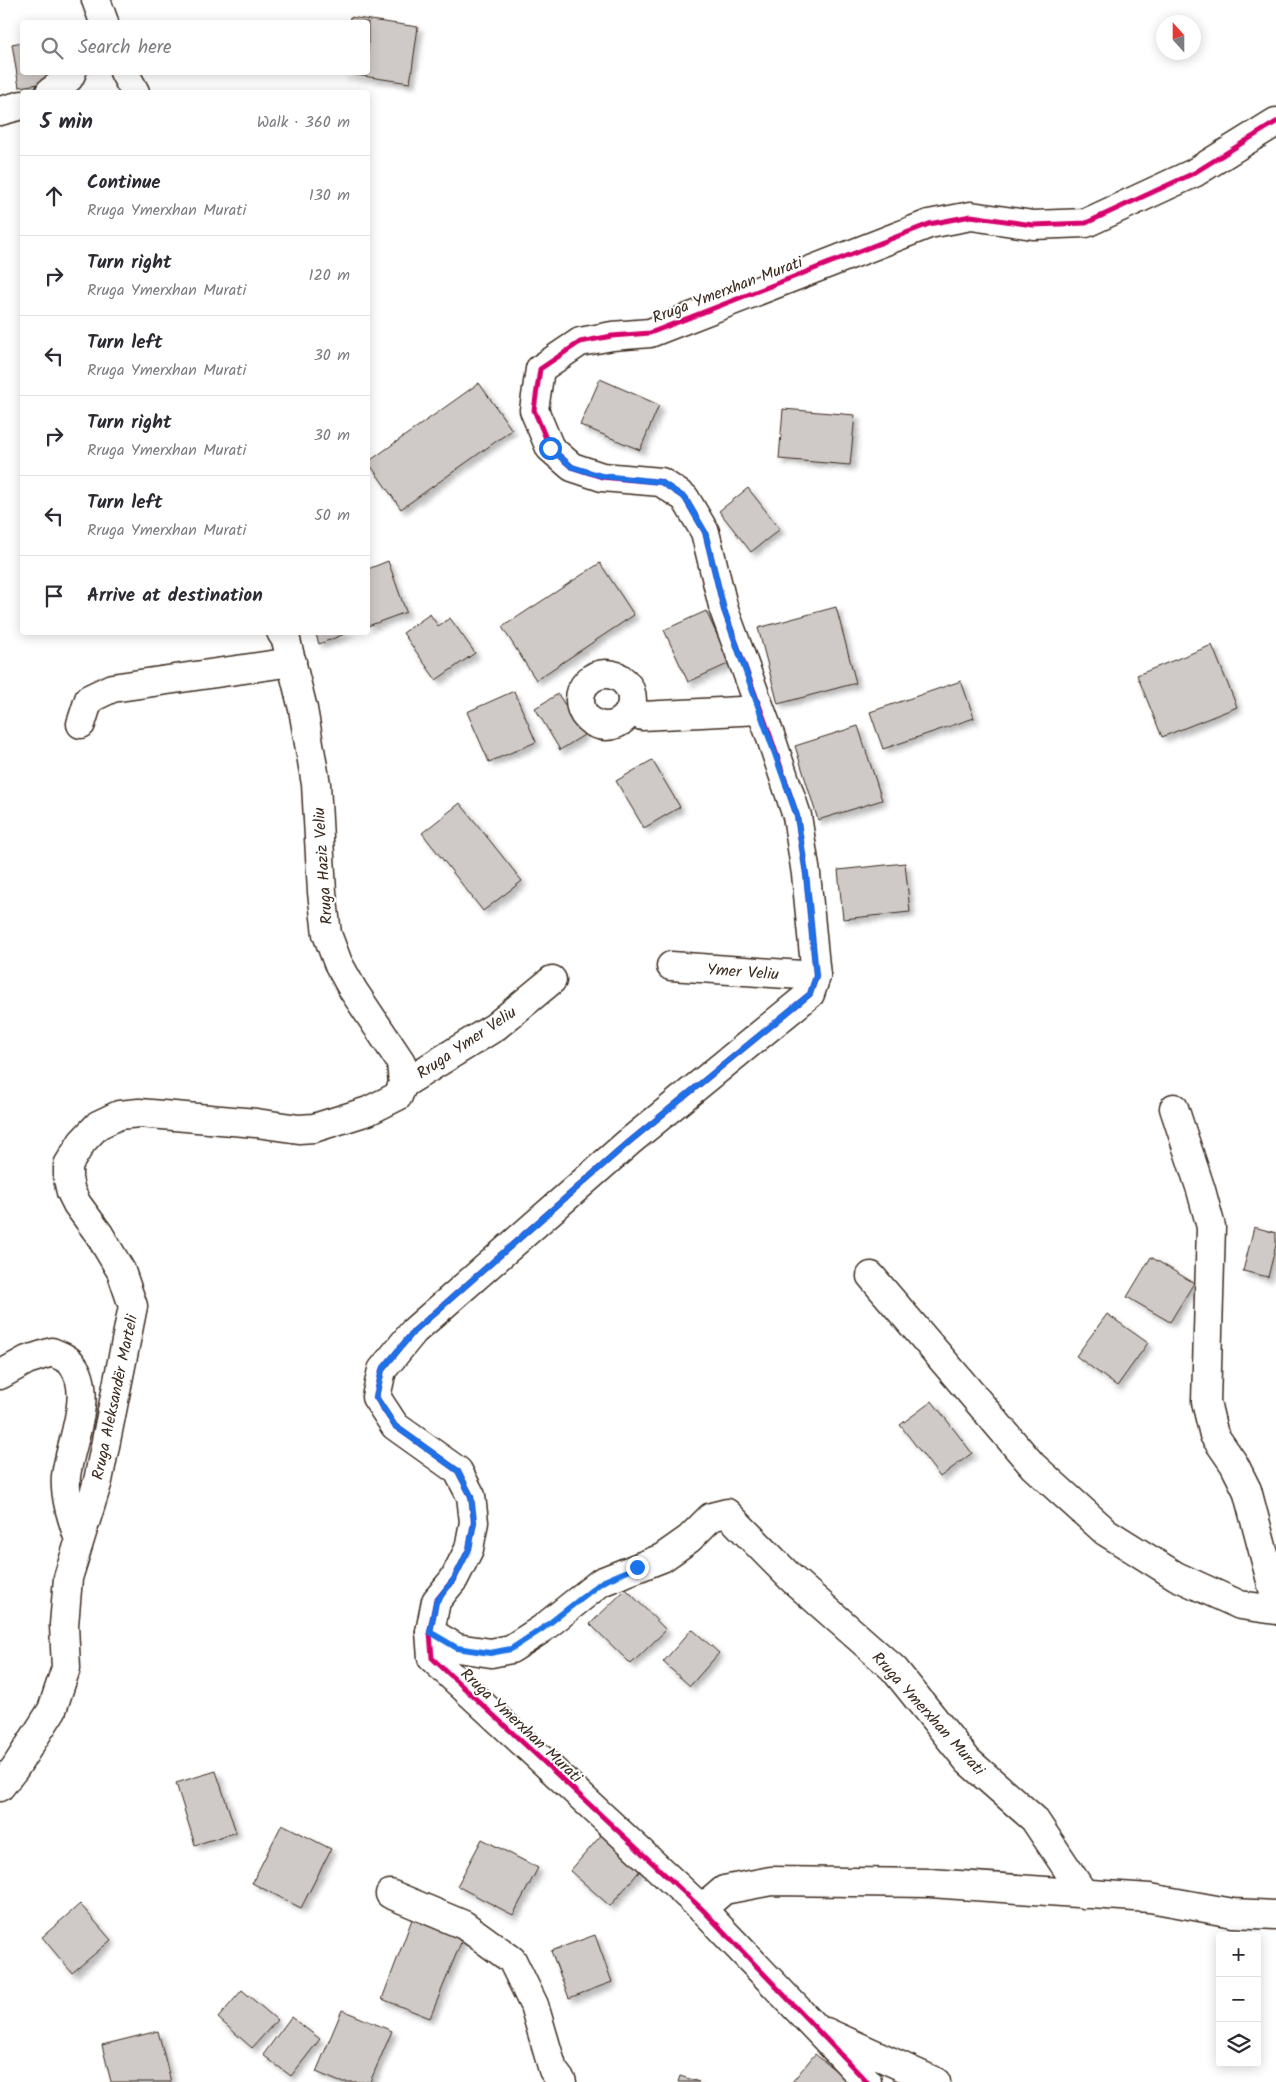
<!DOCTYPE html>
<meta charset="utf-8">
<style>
body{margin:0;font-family:Kalam,sans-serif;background:#f2f2f3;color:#2b2b33}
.controls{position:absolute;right:15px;bottom:15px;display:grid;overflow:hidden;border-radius:5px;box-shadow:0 2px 12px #0003}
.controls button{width:45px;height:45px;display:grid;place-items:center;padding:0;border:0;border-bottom:1px solid #e1e1e2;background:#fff;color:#2b2b33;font:25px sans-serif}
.compass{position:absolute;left:1156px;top:15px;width:45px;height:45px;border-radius:50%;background:#fff;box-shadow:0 2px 12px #0003;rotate:339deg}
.stop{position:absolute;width:15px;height:15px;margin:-11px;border:4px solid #1a73e8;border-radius:50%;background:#fff}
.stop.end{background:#1a73e8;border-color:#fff;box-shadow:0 1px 5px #0008}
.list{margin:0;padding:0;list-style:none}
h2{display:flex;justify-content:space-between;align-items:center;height:65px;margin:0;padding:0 20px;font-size:21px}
h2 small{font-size:16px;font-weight:400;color:#7c7c81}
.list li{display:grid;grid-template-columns:32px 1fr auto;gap:15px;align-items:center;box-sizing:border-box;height:80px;padding:0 20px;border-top:1px solid #e1e1e2}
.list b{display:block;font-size:19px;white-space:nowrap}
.list p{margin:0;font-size:16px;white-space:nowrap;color:#7c7c81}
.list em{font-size:16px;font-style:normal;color:#7c7c81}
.icon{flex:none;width:28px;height:28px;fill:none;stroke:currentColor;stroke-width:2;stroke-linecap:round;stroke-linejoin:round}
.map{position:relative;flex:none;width:1276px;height:2082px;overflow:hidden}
.search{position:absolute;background:#fff;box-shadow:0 2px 12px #0003;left:20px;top:20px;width:350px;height:55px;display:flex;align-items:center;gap:12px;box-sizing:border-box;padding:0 18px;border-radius:5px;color:#7c7c81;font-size:19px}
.panel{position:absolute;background:#fff;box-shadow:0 2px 12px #0003;left:20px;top:90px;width:350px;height:545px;border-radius:5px}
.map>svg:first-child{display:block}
</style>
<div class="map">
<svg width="1276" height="2082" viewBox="0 0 1276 2082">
<defs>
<filter id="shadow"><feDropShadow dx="4.5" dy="4.5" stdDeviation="2.5" flood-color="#0004"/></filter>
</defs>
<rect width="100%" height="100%" fill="#fff"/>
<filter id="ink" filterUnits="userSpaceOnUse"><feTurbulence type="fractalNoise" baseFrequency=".02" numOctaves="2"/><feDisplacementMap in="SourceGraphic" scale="10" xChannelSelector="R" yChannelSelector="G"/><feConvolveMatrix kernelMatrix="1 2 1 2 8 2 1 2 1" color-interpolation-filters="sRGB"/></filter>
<g filter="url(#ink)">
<g fill="#cfcac7" stroke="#3b2a1e" filter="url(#shadow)">
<polygon points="350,17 418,27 410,83 342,73 368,72 368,22 349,22"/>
<polygon points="22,42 22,72 62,72 64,80 19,87 12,44"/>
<polygon points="600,379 659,405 640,450 580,425"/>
<polygon points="479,383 512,430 401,509 368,462"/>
<polygon points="783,409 855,415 850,465 779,459"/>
<polygon points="748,488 780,529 751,552 719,511"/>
<polygon points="388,561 406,612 368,626 368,569"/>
<polygon points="600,563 634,615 536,680 502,627"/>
<polygon points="836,607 856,683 778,704 758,628"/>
<polygon points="706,611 730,663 688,682 664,630"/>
<polygon points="430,614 438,626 450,618 475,653 436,680 403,633"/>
<polygon points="315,632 350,632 319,644"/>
<polygon points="1212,645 1237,707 1162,737 1137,675"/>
<polygon points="961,681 974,718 883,749 870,712"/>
<polygon points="514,691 536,742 489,762 467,712"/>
<polygon points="558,694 584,735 560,750 535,708"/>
<polygon points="858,726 882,800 818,820 795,746"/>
<polygon points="652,760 680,807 644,828 616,781"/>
<polygon points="460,803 522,881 483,911 422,833"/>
<polygon points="905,863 910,912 843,919 838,870"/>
<polygon points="1254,1227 1276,1233 1276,1245 1268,1277 1243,1271"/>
<polygon points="1151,1257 1194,1283 1170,1322 1127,1297"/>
<polygon points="1107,1314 1148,1343 1117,1386 1076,1356"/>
<polygon points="932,1401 972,1453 940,1477 900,1425"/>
<polygon points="626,1589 666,1630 631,1664 590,1624"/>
<polygon points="692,1629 719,1653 690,1686 663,1662"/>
<polygon points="216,1771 236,1832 195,1845 176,1783"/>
<polygon points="282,1824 331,1849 301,1908 252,1883"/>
<polygon points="603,1833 643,1867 610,1906 570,1871"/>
<polygon points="482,1839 538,1868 513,1915 457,1886"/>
<polygon points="80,1904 111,1940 72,1973 42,1937"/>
<polygon points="414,1914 464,1935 430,2018 382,1999"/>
<polygon points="595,1935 612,1982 569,1998 551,1951"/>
<polygon points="242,1990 277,2020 252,2048 218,2018"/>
<polygon points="342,2010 392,2031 370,2082 340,2082 316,2072"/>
<polygon points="291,2017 320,2039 291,2076 263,2055"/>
<polygon points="158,2031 171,2082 111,2082 102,2045"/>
<polygon points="815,2054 850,2082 792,2082"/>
<polygon points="680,2076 699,2082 678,2082"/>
</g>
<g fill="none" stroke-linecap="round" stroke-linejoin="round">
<defs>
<g id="minor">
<polyline points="96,0 104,22"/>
<polyline points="124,72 135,92"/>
<polyline points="50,92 69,78 72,72"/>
<polyline points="0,111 22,105"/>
<polyline points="281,632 286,640 303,709 316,784 322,892 327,934 338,963 353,990 401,1062 403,1084"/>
<circle cx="606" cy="700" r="26"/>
<polyline points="631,708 642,716 760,710"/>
<polyline points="81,724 89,699 112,688 292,662"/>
<polyline points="671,966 816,976"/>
<polyline points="403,1084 495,1027 552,980"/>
<polyline points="1174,1108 1201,1190 1211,1227 1206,1402 1214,1435 1234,1464 1247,1490 1276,1600"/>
<polyline points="871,1276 1033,1466 1106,1532 1176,1576 1240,1605 1276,1610"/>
<path d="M 0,1375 L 27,1360 L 52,1352 C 58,1355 68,1358 72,1364 C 95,1392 70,1443 66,1476 C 64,1497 73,1521 79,1540"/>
<polyline points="430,1632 457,1648 491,1653 511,1649 542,1629 601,1582 662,1558 689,1539 711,1517 727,1513 791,1578 894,1669 968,1761 1034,1819 1084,1894"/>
<polyline points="0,1787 15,1768 52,1710 66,1668 64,1625 68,1578 98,1481 133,1306 121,1271 99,1234 77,1204 71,1192 68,1179 68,1165 82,1142 98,1125 119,1115 139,1113 256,1123 299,1129 314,1128 368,1111 398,1096 403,1084"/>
<polyline points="390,1894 464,1925 512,1960 534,2005 553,2070 562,2082"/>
<polyline points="702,1909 724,1890 771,1881 930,1883 1150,1898 1233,1913 1276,1915"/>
<polyline points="826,2032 936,2082"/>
<polyline points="867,2082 702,1909 432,1658 430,1632 436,1601 454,1579 469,1549 474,1522 471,1496 458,1471 395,1426 376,1397 382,1370 414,1331 629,1142 810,994 816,976 806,874 797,816 770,735 724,610 705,532 685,498 661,482 602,477 572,467 550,448 534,410 540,369 580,342 612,336 650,333 929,224 971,216 1033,225 1086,223 1194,173 1276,122"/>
</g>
</defs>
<use href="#minor" stroke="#3b2a1e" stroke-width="31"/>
<use href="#minor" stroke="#fff" stroke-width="28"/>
<defs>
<polyline id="cycleway" points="867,2082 702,1909 432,1658 430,1632 436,1601 454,1579 469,1549 474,1522 471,1496 458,1471 395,1426 376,1397 382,1370 414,1331 629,1142 810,994 816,976 806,874 797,816 770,735 724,610 705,532 685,498 661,482 602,477 572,467 550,448 534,410 540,369 580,342 612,336 650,333 929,224 971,216 1033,225 1086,223 1194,173 1276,122"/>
</defs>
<use href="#cycleway" stroke="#fff" stroke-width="8"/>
<use href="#cycleway" stroke="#d6006c" stroke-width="5"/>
</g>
</g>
<g fill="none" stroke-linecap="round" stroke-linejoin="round" filter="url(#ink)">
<polyline stroke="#1a73e8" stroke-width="6" points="550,448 572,467 602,476 661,482 685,498 705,532 724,610 797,816 806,874 816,976 810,994 629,1142 414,1331 382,1370 376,1397 395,1426 458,1471 471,1496 474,1522 469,1549 454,1579 436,1602 430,1632 457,1648 490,1653 511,1649 542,1629 602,1582 637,1567"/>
</g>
<g text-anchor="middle" stroke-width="4" stroke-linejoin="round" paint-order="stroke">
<g font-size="16" fill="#3b2a1e" stroke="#fff">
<text transform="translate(727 289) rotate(-21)" y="6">Rruga Ymerxhan Murati</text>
<text transform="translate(322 866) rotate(-94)" y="6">Rruga Haziz Veliu</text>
<text transform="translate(743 971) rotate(4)" y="6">Ymer Veliu</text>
<text transform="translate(466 1042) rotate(-34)" y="6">Rruga Ymer Veliu</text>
<text transform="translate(114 1397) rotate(-78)" y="6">Rruga Aleksandër Marteli</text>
<text transform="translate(929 1713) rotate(48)" y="6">Rruga Ymerxhan Murati</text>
<text transform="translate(522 1725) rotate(43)" y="6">Rruga Ymerxhan Murati</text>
</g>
</g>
</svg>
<div class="controls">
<button>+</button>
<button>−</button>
<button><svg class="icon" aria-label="layers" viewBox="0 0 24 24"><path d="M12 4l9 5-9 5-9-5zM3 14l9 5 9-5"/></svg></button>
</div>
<svg class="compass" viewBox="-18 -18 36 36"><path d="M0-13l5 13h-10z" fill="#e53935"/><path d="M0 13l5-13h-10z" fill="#7c7c81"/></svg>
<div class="stop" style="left:550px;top:448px"></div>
<div class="stop end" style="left:637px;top:1567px"></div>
<div class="search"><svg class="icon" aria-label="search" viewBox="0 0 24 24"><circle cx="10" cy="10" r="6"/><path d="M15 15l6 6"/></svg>Search here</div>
<section class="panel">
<h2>5 min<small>Walk · 360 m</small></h2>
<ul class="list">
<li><svg class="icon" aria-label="ahead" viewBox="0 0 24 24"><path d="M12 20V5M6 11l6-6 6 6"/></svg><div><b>Continue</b><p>Rruga Ymerxhan Murati</p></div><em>130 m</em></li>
<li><svg class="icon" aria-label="right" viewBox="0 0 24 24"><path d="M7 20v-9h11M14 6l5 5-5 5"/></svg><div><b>Turn right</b><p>Rruga Ymerxhan Murati</p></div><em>120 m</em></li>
<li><svg class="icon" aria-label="left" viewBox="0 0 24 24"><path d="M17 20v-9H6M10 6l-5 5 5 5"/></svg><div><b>Turn left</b><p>Rruga Ymerxhan Murati</p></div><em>30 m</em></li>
<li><svg class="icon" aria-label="right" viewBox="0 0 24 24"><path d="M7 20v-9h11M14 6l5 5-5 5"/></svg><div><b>Turn right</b><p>Rruga Ymerxhan Murati</p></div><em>30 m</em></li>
<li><svg class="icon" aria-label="left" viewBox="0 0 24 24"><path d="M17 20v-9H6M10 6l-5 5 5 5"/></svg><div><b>Turn left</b><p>Rruga Ymerxhan Murati</p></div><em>50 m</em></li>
<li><svg class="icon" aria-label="arrive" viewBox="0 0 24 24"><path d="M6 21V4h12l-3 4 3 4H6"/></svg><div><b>Arrive at destination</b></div></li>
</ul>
</section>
</div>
